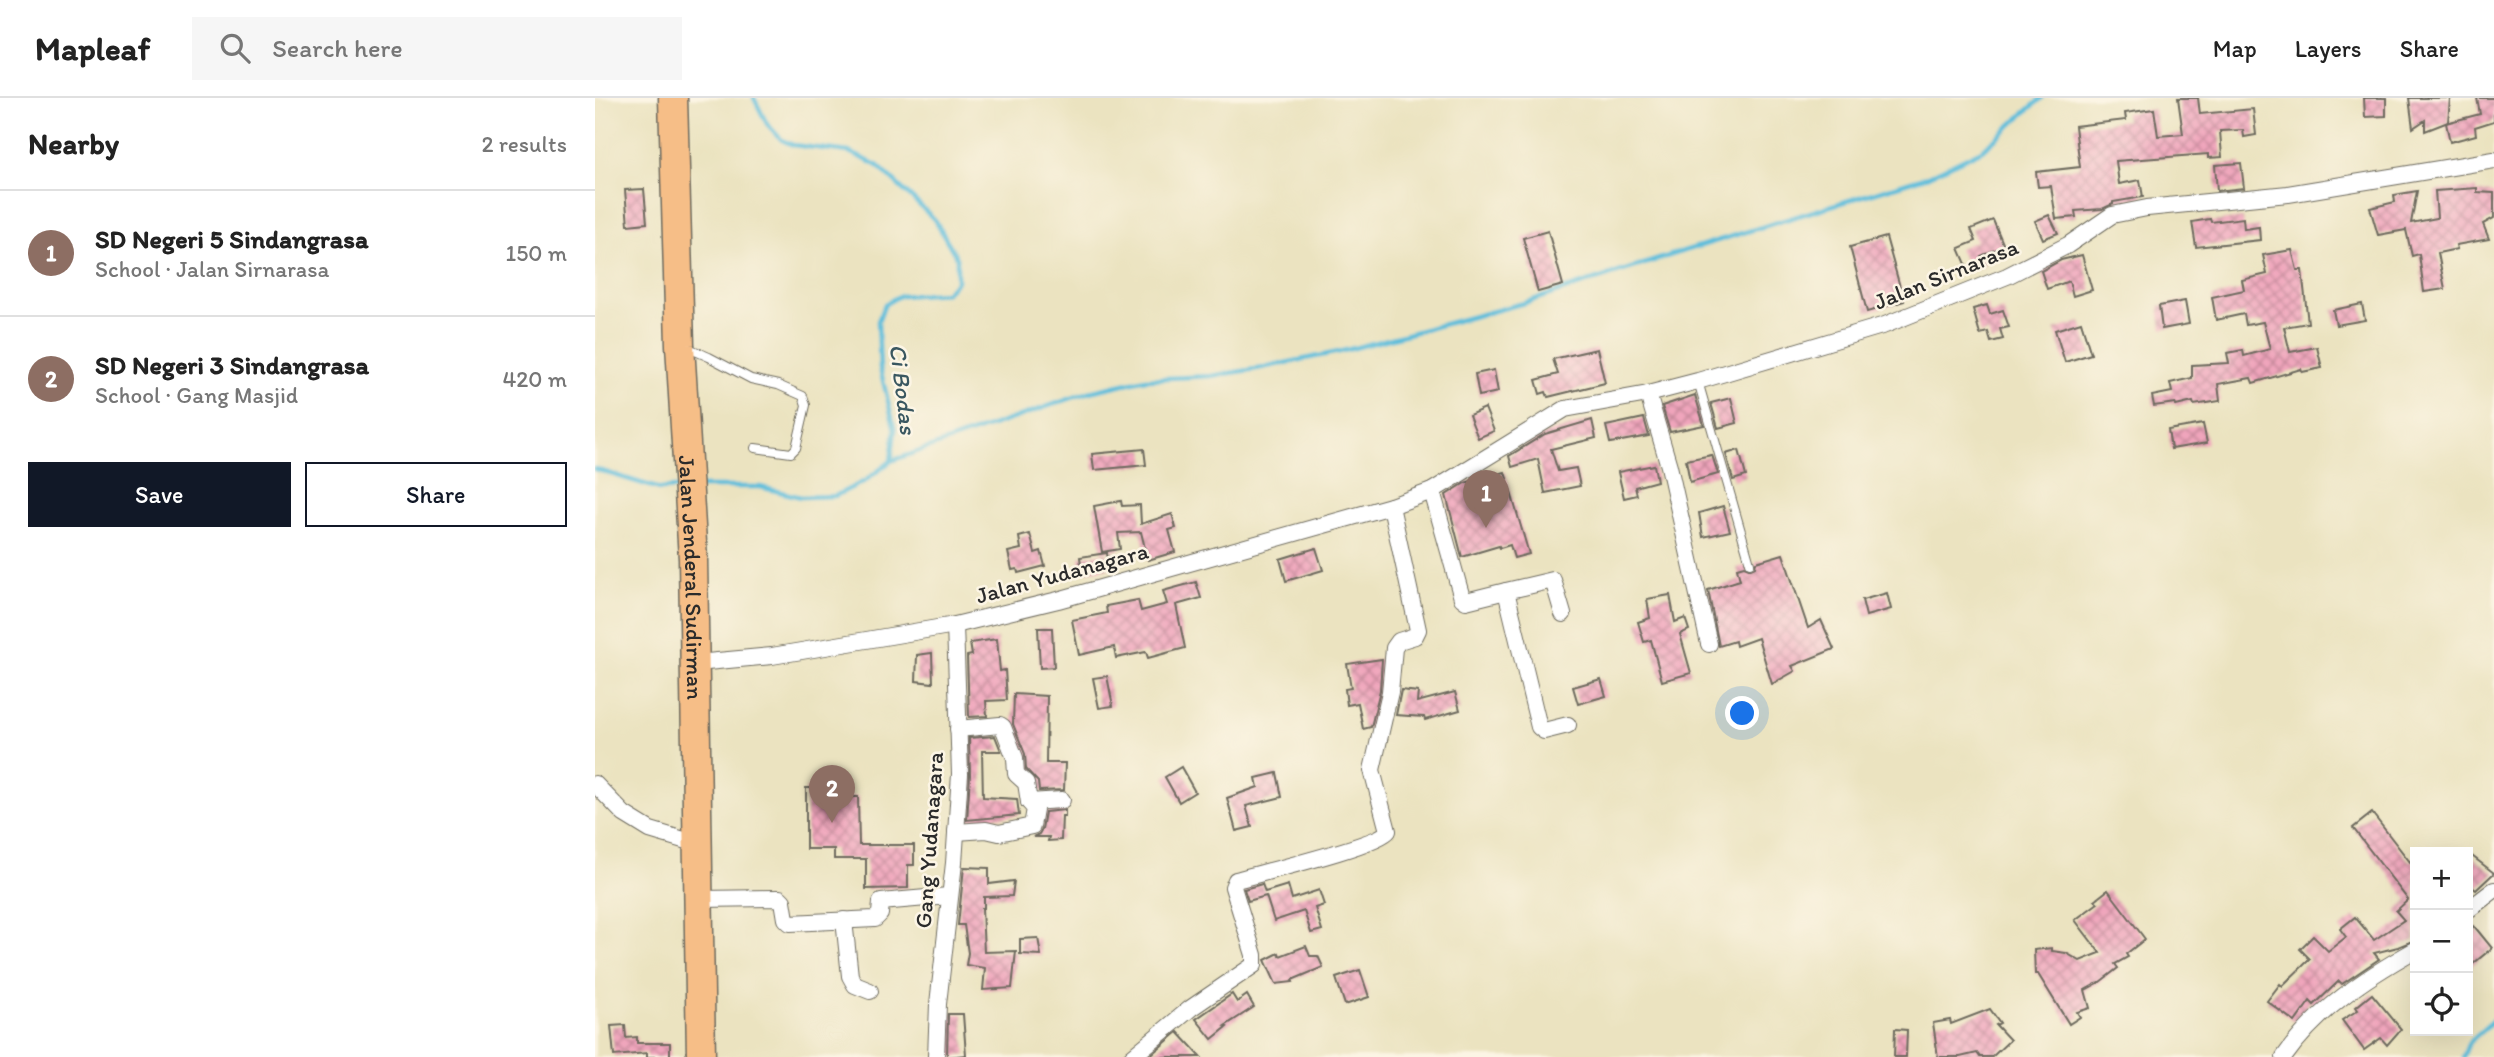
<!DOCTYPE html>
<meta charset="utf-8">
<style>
body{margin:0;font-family:Itim,sans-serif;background:#f6f6f6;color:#222}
.controls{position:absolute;right:21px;bottom:21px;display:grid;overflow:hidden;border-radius:0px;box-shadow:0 7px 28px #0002}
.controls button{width:63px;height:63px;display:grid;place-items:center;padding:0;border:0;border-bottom:2px solid #e0e0e0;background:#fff;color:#222;font:35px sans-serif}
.you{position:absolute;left:1148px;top:616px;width:24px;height:24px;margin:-18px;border:5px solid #fff;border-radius:50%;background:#1a73e8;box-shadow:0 0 0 10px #1a73e833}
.badge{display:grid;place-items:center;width:46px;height:46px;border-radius:50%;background:#111827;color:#fff;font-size:23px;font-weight:700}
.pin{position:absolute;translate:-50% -58px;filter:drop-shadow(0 2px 4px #0008)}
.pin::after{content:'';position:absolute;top:37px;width:24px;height:21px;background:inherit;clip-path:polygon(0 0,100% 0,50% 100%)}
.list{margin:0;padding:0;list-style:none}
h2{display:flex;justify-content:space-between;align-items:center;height:91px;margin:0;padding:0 28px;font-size:30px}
h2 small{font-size:23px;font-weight:400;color:#767676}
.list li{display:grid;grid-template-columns:46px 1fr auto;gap:21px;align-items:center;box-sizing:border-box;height:126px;padding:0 28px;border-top:2px solid #e0e0e0}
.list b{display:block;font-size:26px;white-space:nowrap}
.list p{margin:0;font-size:23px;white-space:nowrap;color:#767676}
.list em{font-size:23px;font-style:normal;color:#767676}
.actions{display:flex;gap:14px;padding:21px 28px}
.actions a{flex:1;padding:16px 0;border:2px solid #111827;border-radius:0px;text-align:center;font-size:24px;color:#111827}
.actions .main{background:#111827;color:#fff}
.icon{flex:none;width:38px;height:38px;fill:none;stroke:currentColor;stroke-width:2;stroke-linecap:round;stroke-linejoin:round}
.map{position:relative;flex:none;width:1899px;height:959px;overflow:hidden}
header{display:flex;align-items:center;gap:42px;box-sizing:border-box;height:98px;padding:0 35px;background:#fff;border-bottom:2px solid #e0e0e0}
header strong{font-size:33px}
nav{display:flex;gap:38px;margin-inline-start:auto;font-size:24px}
.search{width:490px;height:63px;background:#f6f6f6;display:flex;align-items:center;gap:18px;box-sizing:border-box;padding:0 24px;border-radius:0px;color:#767676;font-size:26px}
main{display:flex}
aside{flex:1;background:#fff}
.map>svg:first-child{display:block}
</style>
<header>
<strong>Mapleaf</strong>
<div class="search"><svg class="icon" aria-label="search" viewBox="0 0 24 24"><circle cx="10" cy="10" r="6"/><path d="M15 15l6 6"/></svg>Search here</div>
<nav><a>Map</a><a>Layers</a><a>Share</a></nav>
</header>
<main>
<aside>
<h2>Nearby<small>2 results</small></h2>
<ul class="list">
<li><span class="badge" style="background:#8d6e63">1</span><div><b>SD Negeri 5 Sindangrasa</b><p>School · Jalan Sirnarasa</p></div><em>150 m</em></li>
<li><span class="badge" style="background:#8d6e63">2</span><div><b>SD Negeri 3 Sindangrasa</b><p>School · Gang Masjid</p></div><em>420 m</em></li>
</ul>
<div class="actions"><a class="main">Save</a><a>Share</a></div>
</aside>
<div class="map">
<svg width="1899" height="959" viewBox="0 0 1899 959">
<defs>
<pattern id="building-cross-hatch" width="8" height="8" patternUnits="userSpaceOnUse" patternTransform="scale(1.75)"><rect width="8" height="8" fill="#f0a5bc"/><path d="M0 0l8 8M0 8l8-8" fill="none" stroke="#c38799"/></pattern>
</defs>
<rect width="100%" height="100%" fill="#fcf5e5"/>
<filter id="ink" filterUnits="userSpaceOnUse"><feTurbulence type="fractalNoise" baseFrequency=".0143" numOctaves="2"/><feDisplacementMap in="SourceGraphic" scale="14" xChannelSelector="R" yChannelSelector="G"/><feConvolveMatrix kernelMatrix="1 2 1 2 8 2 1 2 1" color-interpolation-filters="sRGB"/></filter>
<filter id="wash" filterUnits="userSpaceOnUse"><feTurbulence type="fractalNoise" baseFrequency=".00686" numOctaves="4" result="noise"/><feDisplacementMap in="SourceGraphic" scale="28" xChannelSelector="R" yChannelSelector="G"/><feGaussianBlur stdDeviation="1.57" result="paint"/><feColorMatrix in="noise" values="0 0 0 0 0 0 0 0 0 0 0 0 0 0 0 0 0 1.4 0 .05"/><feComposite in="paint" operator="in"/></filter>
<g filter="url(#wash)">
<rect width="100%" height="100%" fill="#ebe3c0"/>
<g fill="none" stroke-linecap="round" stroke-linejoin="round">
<g stroke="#5cbddb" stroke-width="4.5">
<polyline points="296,363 494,294 551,281 616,278 661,271 744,254 929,205 1089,153 1333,78 1387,52 1447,0"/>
<polyline points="0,371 65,391 84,390"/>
<polyline points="104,389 165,389 206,399 240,398 270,383 296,363 300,332 285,270 283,223 290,206 304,198 350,195 362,183 362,160 340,122 282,67 254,54 198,47 187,42 172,26 159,0"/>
<polyline points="1868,959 1874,944 1899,922"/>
</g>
</g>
<g id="blocks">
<g fill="url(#building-cross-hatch)">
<polygon points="1583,0 1603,0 1605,16 1658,11 1661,37 1649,39 1648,32 1625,33 1627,59 1613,60 1613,56 1521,63 1524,86 1545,82 1548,99 1518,104 1518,106 1507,111 1480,113 1481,119 1461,121 1456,88 1443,89 1441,74 1485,69 1480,28 1531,22 1530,15 1559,11 1563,38 1588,36"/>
<polygon points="1769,0 1791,0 1791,18 1770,19"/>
<polygon points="1814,0 1855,0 1853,24 1830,33 1830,22 1818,30"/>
<polygon points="1882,0 1899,0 1899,23 1880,29 1881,37 1855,44 1851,25 1885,16"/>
<polygon points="1646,65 1649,90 1622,93 1620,67"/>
<polygon points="1882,90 1882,94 1899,95 1899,120 1888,126 1894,141 1861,147 1862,151 1843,155 1850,191 1829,194 1824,156 1817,158 1811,132 1783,137 1775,110 1800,104 1799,97 1822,93 1816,125 1842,120 1840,93"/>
<polygon points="49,91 52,125 33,127 30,92"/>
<polygon points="1454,117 1463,135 1448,141 1440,123"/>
<polygon points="1648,120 1649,131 1664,129 1665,142 1601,149 1597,124 1615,121 1616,124"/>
<polygon points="1398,122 1409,148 1386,158 1390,166 1374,173 1364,150 1381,143 1376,131"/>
<polygon points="953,133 968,187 943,194 928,140"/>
<polygon points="1291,139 1309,203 1272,214 1255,149"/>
<polygon points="1697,152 1702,172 1707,172 1713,225 1689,229 1695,254 1722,249 1727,270 1707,274 1706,271 1658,285 1656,280 1623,286 1625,303 1599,307 1598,304 1581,308 1580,305 1559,308 1557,298 1577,294 1575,285 1597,280 1597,267 1634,265 1632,255 1648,252 1649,258 1675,251 1668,224 1651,227 1649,216 1621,222 1617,199 1649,192 1647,182 1672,176 1668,157"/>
<polygon points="1487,157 1497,192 1478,198 1474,183 1452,191 1446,173 1466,162"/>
<polygon points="1590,203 1594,226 1567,231 1564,208"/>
<polygon points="1767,206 1770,222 1741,227 1738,212"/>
<polygon points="1392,207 1395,216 1408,212 1414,229 1405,231 1408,241 1396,244 1393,234 1385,236 1378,211"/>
<polygon points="1486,224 1496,256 1470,264 1460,232"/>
<polygon points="1002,251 1010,285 953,299 951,294 945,296 941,282 963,276 958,261"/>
<polygon points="899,272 903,294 884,298 880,276"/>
<polygon points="1100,297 1109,327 1075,334 1067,308"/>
<polygon points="1136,300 1142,325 1123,330 1116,305"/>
<polygon points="890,310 899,333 883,340 874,317"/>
<polygon points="1049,320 1054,338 1015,345 1011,328"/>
<polygon points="997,322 1001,340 956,351 963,373 981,370 985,388 950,395 943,361 917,369 914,358 950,336"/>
<polygon points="1608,326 1612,345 1576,351 1573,332"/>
<polygon points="549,351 551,367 499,372 497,356"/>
<polygon points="1144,352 1151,378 1138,382 1131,356"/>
<polygon points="1117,357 1123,376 1095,384 1091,362"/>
<polygon points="1059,367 1062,383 1040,389 1042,397 1029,400 1023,374"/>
<polygon points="910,374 934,456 919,460 915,447 905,450 904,448 867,459 851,397 870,385"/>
<polygon points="526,403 527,408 545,407 546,426 577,416 581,430 574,432 580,454 553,462 546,434 523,435 525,451 507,454 499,408"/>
<polygon points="1128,408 1135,433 1108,439 1104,415"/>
<polygon points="435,436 440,455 446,453 450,468 423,475 422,471 417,472 413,454 426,451 424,439"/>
<polygon points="721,450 728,472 691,483 685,461"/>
<polygon points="512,455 514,470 487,474 485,459"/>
<polygon points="1188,456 1213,530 1226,522 1239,551 1197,568 1200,573 1177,586 1163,540 1141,548 1140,543 1124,548 1113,492 1145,482 1142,470 1149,468 1156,471 1160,469 1161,464"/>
<polygon points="601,484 606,500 581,507 590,550 553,560 551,554 521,560 519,549 484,557 477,522 512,515 511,508 543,502 546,513 572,506 568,493"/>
<polygon points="1292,495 1296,511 1271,518 1267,502"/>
<polygon points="1075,497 1080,524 1090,520 1094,532 1085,536 1096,575 1067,583 1056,542 1049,544 1043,524 1055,520 1052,501"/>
<polygon points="443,530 457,530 459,569 445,570"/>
<polygon points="402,541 405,573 410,572 412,602 391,603 392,618 374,619 372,558 377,557 375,545"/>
<polygon points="337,555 338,585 321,583 322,557"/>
<polygon points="787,561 785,592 776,629 768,631 763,605 752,607 750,591 756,590 752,566"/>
<polygon points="512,578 518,608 504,610 498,580"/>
<polygon points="1006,581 1011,598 983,606 978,589"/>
<polygon points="806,592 823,594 822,604 860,594 865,612 830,622 829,619 801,617"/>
<polygon points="419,596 452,598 451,665 470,665 469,692 444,693 443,684 431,671 430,656 418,626"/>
<polygon points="400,638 406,653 387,653 388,699 422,701 424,717 372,722 375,677 374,640"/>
<polygon points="586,669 600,694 584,704 570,679"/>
<polygon points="682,675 687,699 651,708 657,729 641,733 632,700 663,689 661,680"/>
<polygon points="211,690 236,690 236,699 263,699 264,747 319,747 319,767 313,767 313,790 271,791 271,761 239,761 239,751 211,751"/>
<polygon points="470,712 470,718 467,718 466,742 453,743 454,739 438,739 444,736 447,731 450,714"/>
<polygon points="1777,715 1815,764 1820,759 1820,842 1803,849 1779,855 1784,861 1747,886 1744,883 1719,907 1715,903 1700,924 1672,903 1685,886 1687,888 1715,861 1705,851 1718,838 1733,853 1751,839 1745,831 1760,819 1779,842 1809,822 1801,813 1813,802 1758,730"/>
<polygon points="1873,755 1899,775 1881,792 1873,786"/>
<polygon points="369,769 394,770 394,786 419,783 417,798 389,799 389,810 387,810 389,854 421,853 417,890 388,892 390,870 371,867 373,855 369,827 363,827"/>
<polygon points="667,786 670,794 693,787 697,801 724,792 729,807 720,810 727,832 716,835 709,813 679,823 671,798 653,803 649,791"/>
<polygon points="1513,792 1550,841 1531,856 1533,859 1520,866 1523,870 1505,884 1490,892 1495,910 1482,914 1485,919 1474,926 1443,876 1440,876 1439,852 1457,850 1457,853 1471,855 1485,863 1505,855 1480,822 1503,805 1500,802"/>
<polygon points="1879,828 1897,850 1873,870 1873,833"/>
<polygon points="443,840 446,857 425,856 425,841"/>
<polygon points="711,848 715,858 723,858 728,869 697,882 698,884 681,886 670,862 684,855 685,858"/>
<polygon points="765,872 774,899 750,907 741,880"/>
<polygon points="637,896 642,904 652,897 659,909 630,928 632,929 617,941 601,921"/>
<polygon points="1777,896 1806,931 1792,947 1786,940 1769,952 1747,922 1763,912 1761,909"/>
<polygon points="1395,911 1405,925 1401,927 1415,942 1397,959 1385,959 1382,955 1365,959 1343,959 1338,925 1355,922 1356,926"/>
<polygon points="353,916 368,916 371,957 352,959"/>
<polygon points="30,927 31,940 42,939 42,945 75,945 75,959 52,959 52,955 19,958 16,928"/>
<polygon points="1300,931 1312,932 1311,959 1299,959"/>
<polygon points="583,934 606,959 553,959"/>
</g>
</g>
</g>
<g filter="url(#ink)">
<use href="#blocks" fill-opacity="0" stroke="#6e6b5f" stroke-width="2"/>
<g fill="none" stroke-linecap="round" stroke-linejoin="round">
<defs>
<g id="lane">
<polyline points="91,249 114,259 156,281 183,287 208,298 211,307 201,350 196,355 160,350"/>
<polyline points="1103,283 1155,465"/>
</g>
<g id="street">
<polyline points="1053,296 1074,368 1114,546"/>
<polyline points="837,393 867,500 871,503 911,493 944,629 949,633 973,627"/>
<polyline points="911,493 958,482 968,516"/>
<polyline points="101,565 177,558 360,527 463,502 796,408 837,393 970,311 1053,296 1103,283 1290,227 1412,178 1473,147 1517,117 1552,110 1693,96 1899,62"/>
<polyline points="363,631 405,627 408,629 420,660 421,676 431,685 434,704 467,702"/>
<polyline points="0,686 29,716 55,732 102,746"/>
<polyline points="361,734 391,732 404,735 437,728 440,711 434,704"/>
<polyline points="104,801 185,800 188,803 191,821 195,825 280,821 285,816 286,804 354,798"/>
<polyline points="1873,812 1899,792"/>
<polyline points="249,822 255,878 260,887 275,893"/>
<polyline points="341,959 343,906 359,765 365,676 360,527"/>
<path d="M 537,959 L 596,910 L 659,867 L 659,857 L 638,789 L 641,782 C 665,775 784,747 793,733 L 777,672 L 795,594 L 799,550 L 804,543 L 820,538 L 823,532 L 796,408"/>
<path d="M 1689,959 C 1722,912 1770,880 1820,852"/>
</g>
<g id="highway">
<path id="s1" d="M 78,0 L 85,247 L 98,461 L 106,959"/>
</g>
</defs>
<use href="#lane" stroke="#6e6b5f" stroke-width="10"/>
<use href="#street" stroke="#6e6b5f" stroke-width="18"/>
<use href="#highway" stroke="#6e6b5f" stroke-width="31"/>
<use href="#lane" stroke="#fff" stroke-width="8"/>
<use href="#street" stroke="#fff" stroke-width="16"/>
<use href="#highway" stroke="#f6be87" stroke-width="28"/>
</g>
</g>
<g text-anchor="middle" stroke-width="5" stroke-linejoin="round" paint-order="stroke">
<g font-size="23" fill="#2b2b2b" stroke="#fcf5e5">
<text transform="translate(1351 176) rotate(-22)" y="8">Jalan Sirnarasa</text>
<text transform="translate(467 475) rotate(-15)" y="8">Jalan Yudanagara</text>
<text dy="8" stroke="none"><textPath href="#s1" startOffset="480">Jalan Jenderal Sudirman</textPath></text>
<text transform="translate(334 742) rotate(-86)" y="8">Gang Yudanagara</text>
</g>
<g font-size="24" font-style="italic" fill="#3a5760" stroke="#fcf5e5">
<text transform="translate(308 291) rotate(83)" y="8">Ci Bodas</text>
</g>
</g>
</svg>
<div class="controls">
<button>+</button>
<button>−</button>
<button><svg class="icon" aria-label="locate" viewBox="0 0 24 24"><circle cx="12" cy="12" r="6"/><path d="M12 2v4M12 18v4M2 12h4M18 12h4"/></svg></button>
</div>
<div class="you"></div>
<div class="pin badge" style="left:891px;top:430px;background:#8d6e63">1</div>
<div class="pin badge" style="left:237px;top:725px;background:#8d6e63">2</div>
</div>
</main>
